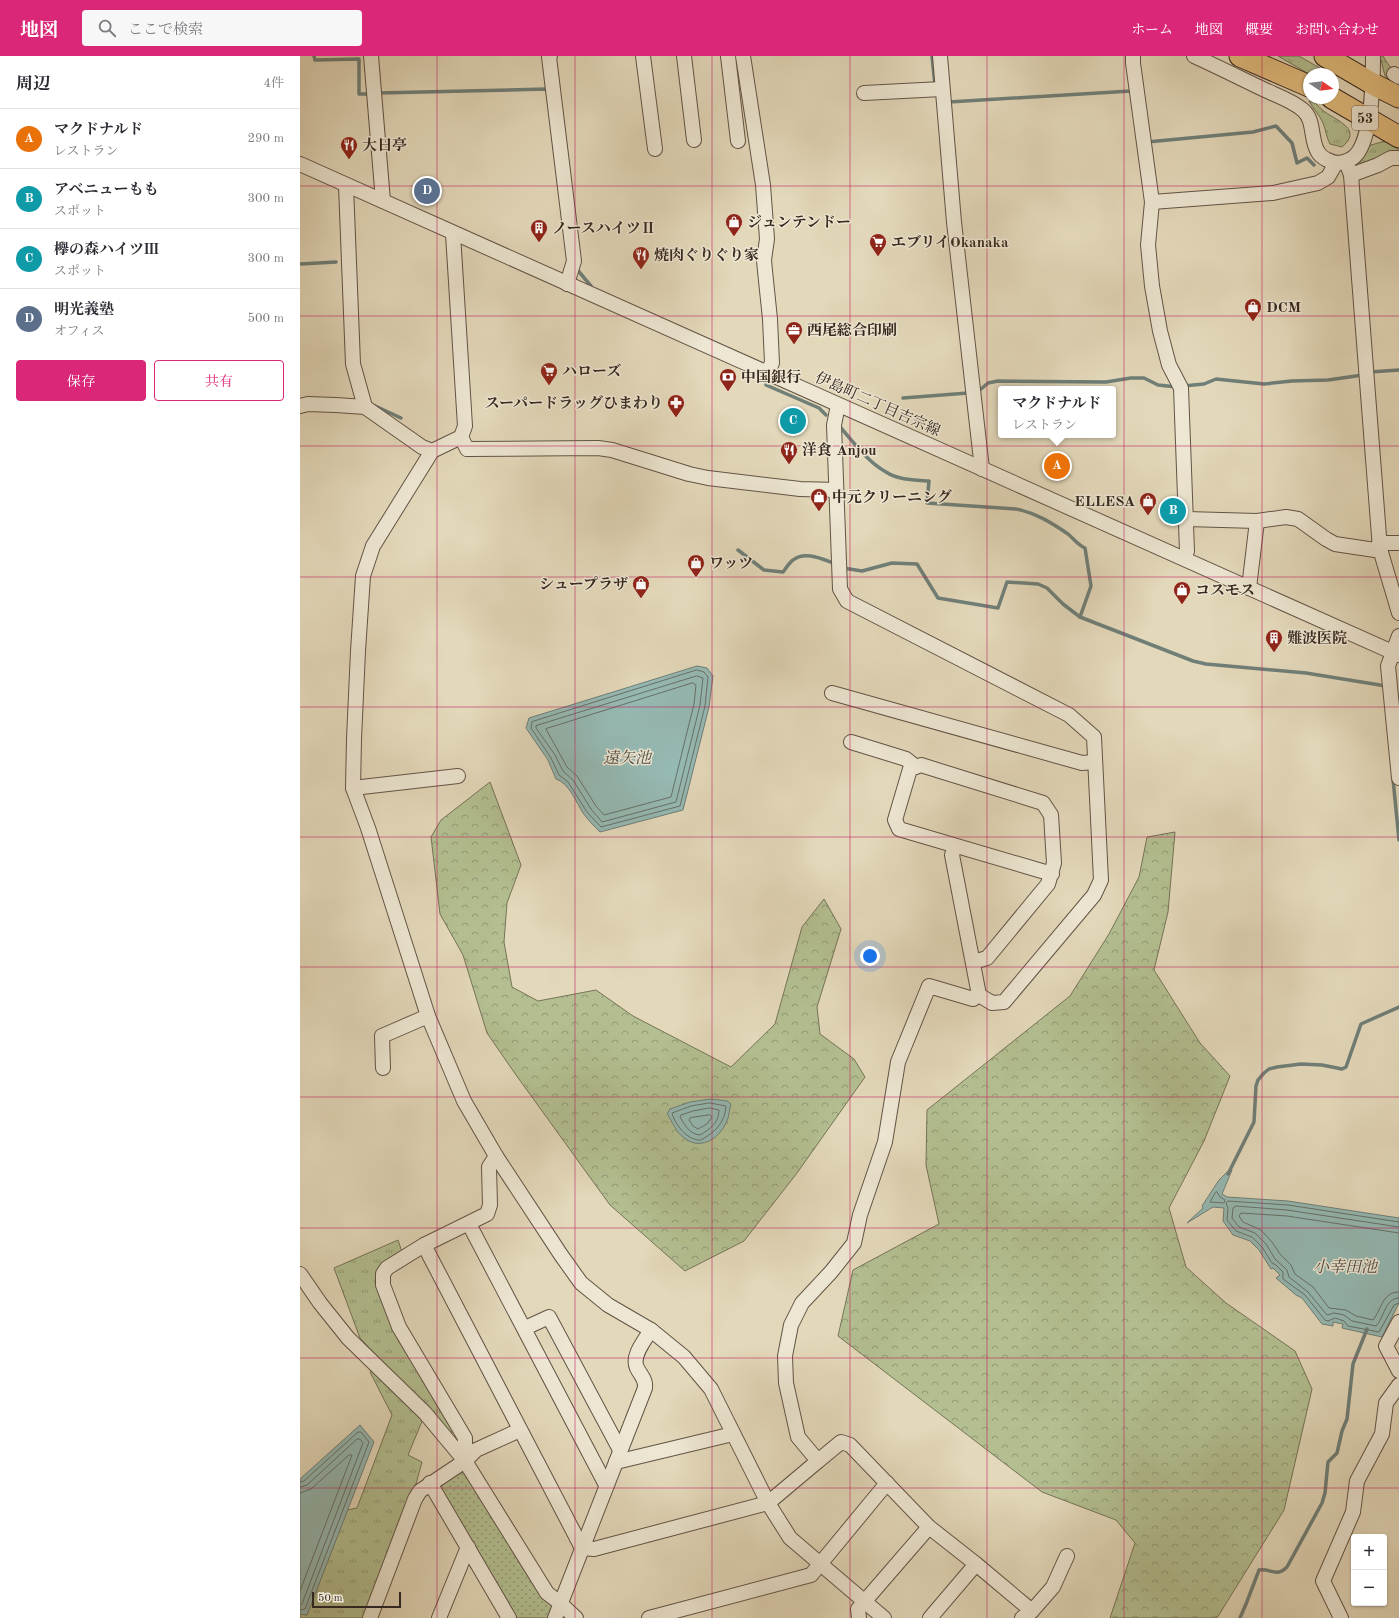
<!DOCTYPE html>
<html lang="ja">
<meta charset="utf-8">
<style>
body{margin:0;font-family:"Old Standard TT","Noto Serif JP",serif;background:#f7f7f7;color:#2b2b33}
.controls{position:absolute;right:12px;bottom:12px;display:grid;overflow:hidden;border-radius:4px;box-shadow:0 1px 3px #0004}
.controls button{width:36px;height:36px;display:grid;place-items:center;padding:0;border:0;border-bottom:1px solid #e1e1e2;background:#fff;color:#2b2b33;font:20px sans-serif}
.compass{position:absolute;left:1003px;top:12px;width:36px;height:36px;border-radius:50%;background:#fff;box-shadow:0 1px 3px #0004;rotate:103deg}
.scale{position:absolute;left:12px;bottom:10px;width:89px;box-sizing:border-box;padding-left:4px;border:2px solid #372820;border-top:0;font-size:11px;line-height:14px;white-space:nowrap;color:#372820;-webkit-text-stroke:3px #ede6d2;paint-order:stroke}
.you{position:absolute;left:570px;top:900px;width:14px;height:14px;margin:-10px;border:3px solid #fff;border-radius:50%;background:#1a73e8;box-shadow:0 0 0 6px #1a73e833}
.badge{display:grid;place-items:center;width:26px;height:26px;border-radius:50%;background:#db2777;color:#fff;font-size:13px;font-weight:700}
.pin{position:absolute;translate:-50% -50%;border:2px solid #fff;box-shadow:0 1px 4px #0006}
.popup{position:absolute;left:698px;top:330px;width:118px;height:52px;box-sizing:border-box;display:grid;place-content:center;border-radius:4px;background:#fff;filter:drop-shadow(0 1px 3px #0005);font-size:13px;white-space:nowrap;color:#7c7c81}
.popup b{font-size:15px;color:#2b2b33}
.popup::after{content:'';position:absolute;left:50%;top:100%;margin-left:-8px;border:8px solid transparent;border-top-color:#fff}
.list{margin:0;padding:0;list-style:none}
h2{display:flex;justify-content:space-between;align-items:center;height:52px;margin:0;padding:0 16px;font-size:17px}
h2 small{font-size:13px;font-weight:400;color:#7c7c81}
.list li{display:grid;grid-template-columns:26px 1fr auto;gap:12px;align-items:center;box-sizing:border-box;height:60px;padding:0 16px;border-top:1px solid #e1e1e2}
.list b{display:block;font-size:15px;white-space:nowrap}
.list p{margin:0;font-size:13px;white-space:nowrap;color:#7c7c81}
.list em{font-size:13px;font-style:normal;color:#7c7c81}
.actions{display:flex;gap:8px;padding:12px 16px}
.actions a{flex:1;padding:9px 0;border:1px solid #db2777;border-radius:4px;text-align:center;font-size:14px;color:#db2777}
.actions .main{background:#db2777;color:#fff}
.icon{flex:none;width:22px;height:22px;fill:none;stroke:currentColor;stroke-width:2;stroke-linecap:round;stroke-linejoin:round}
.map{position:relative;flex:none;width:1099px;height:1562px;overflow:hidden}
header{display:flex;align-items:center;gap:24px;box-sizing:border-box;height:56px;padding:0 20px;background:#db2777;color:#fff}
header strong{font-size:19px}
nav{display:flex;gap:22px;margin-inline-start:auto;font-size:14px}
.search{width:280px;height:36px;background:#f7f7f7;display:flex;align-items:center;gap:10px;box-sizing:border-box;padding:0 14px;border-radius:4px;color:#7c7c81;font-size:15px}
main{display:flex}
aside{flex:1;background:#fff}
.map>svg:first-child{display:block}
</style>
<header>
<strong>地図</strong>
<div class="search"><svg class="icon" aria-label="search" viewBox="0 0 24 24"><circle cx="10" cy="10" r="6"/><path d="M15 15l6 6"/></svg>ここで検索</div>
<nav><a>ホーム</a><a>地図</a><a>概要</a><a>お問い合わせ</a></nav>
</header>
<main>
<aside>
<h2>周辺<small>4件</small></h2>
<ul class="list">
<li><span class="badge" style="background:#e8710a">A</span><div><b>マクドナルド</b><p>レストラン</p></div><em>290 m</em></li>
<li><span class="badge" style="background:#0f9aa8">B</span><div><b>アベニューもも</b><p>スポット</p></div><em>300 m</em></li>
<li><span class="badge" style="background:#0f9aa8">C</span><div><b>欅の森ハイツⅢ</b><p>スポット</p></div><em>300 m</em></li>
<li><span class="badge" style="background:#5c6f8a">D</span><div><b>明光義塾</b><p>オフィス</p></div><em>500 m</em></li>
</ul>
<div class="actions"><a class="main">保存</a><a>共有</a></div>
</aside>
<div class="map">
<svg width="1099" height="1562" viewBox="0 0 1099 1562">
<defs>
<pattern id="grass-tufts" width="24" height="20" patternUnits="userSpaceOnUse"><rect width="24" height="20" fill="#b3bf91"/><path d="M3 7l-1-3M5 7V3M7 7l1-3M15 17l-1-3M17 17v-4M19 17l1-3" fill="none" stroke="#929b76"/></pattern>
<pattern id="forest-crowns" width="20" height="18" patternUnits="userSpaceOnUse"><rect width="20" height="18" fill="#b3bf91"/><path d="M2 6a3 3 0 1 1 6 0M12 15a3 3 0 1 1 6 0" fill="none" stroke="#929b76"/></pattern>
<pattern id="park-dots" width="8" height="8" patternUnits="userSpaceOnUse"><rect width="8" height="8" fill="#b3bf91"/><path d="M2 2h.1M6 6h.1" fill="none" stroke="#929b76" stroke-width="1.8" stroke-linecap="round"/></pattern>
</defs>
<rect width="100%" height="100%" fill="#e3d8ba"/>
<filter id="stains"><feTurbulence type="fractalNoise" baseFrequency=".005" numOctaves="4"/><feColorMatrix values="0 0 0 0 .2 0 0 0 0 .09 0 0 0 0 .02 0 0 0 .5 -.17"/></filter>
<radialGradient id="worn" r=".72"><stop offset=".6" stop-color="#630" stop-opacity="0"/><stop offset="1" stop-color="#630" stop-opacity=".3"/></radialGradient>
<g fill="url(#grass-tufts)" stroke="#757458">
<polygon points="978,0 999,0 1030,18 1009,18"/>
<path d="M 1080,0 L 1083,0 C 1088,10 1099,18 1099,30 L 1085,20 Z"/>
<path d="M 1009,45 C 1017,46 1019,52 1025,56 C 1038,65 1063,74 1042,91 L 1030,88 C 1026,81 1026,74 1023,67 C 1020,59 1013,53 1009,45 Z"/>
<polygon points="1085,85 1099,89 1099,97 1095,95 1077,104 1055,110 1054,106 1071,89"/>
<polygon points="98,1184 103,1199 79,1218 152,1373 153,1376 149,1376 60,1282 34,1212"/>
<polygon points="77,1313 123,1363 108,1399 122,1406 116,1428 63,1562 0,1562 0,1558 7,1559 47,1454 57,1452 92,1359 70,1316"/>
</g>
<g fill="url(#forest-crowns)" stroke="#757458">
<polygon points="190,726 221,809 207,847 204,886 212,931 238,945 296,934 333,960 431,1011 475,968 502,871 524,843 541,873 517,951 520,978 554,1003 565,1021 497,1117 444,1185 385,1215 310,1149 216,1019 187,977 163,899 140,858 131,781 141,764"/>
<polygon points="875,776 868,856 854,914 900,987 930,1020 904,1085 869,1152 886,1211 926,1247 995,1295 1012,1333 984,1454 917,1562 810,1562 835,1487 816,1464 742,1436 538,1280 553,1214 639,1168 626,1109 627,1054 770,940 809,878 839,821 847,781"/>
</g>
<polygon fill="url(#park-dots)" stroke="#757458" points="161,1414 165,1416 252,1545 253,1554 249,1562 213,1562 137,1433 139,1427"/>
<g fill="#95b9b3" stroke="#6f7f78">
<path d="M 397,610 L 407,612 L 413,620 L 409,651 L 383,754 L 300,776 C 294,770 288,764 283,757 C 276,746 269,727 256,723 L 248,704 L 226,672 L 229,662 Z"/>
<path d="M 411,1043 L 427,1045 L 431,1048 C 429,1054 429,1062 426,1067 C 418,1084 399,1095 383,1081 C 376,1076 372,1065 367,1058 L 370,1053 L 390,1046 Z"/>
<polygon points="929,1114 932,1114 922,1138 927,1141 988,1145 1099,1162 1099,1247 1082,1281 1042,1272 1043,1268 1033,1266 1033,1270 1022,1268 1002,1242 996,1239 976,1222 980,1219 973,1212 971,1213 959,1194 950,1185 933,1179 923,1165 924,1152 913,1151 887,1167 903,1152 902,1150 919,1124"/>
<polygon points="60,1369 74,1386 7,1559 0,1558 0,1423"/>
</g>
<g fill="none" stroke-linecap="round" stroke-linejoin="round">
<g stroke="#66706a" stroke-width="1">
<polygon points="397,614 404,616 408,621 405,650 380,750 301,771 287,756 268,726 259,719 251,702 231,672 232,666"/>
<polygon points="397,620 403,622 400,649 376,746 302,766 291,753 273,724 263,715 255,699 236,672 236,670"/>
<polygon points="393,627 396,629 394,648 371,741 304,759 296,750 277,720 267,711 246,673"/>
<path d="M 410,1047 L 426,1050 C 425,1067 415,1076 401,1084 C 388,1085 375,1069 372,1057 L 391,1050 Z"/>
<path d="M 410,1052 L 419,1054 C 419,1067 410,1073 400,1079 C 389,1078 385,1069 380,1061 L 381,1059 L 393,1055 Z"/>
<polygon points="410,1059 412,1061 407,1068 398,1073 393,1070 389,1064 390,1062"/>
<polygon points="917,1136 920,1141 925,1144 924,1147 910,1146 915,1137"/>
<polyline points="1099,1166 988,1149 928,1145 926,1147 928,1152 927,1164 936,1175 952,1181 962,1191 972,1207 976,1209 983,1216 983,1223 1005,1239 1025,1264 1028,1265 1035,1262 1044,1265 1048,1270 1079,1276 1094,1249 1099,1247"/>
<path d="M 1099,1171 L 987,1154 L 936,1150 L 933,1152 L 932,1162 L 939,1171 L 955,1177 L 966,1188 L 975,1203 L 987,1214 L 989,1221 L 1008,1236 L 1027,1259 L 1034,1257 L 1044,1259 L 1052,1265 L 1076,1270 C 1084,1262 1085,1242 1099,1242"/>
<path d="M 1099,1177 L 987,1160 L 941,1157 L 939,1160 L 943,1166 L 961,1174 L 972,1186 L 980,1198 L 991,1209 L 995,1218 L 1013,1231 L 1029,1252 L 1046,1254 L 1056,1260 L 1073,1264 C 1082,1253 1082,1236 1099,1236"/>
<polyline points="0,1426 4,1425 58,1376 61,1376 69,1386 5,1553 0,1554"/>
<polyline points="0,1431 7,1429 57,1383 60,1383 63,1387 2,1548 0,1549"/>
<polyline points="0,1437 11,1433 49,1399 52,1399 0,1535"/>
</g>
<g stroke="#6f7f78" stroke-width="3.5">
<polyline points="14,0 15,4 59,3 59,38 71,38"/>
<polyline points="632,0 635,29"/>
<polyline points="78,37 247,33 247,35"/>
<polyline points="649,46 831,35 832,39"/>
<polyline points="847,86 953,76 976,70 992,87 997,107 1007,102 1014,109"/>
<polyline points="0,208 36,206"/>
<polyline points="275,211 291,230"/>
<polyline points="1070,316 1099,314"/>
<polyline points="466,327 466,329 519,352 526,359"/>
<polyline points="883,330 904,328 916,323 964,328 992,325 1028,324 1063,319"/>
<polyline points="681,333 688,327 698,325 806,326 831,322 844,322 858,329 877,331"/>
<polyline points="603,342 668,337"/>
<polyline points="73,349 101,362"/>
<path d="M 541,372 C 555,388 568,406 586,416 C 598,424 615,424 629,425 L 627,447 L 716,453 C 736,457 752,467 768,478 C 774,483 778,489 785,492 L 791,530 L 780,561"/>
<path d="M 438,494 L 464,514 L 483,516 C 486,512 489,507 493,504 C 505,494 524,504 536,508"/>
<polyline points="543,512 562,515 592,507 617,508 638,542 698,552 707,526 738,528 747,532 763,548 780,561 893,605 906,608 1006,617 1086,630"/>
<polyline points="1093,723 1099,784"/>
<polyline points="928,1118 954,1066 956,1030 958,1024 964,1017 969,1013 977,1011 1001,1008 1022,1009 1042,1013 1046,1011 1061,968 1099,951"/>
<path d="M 940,1562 L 946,1548 L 959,1514 C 971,1512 976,1522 987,1511 L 1022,1447 L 1025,1437 L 1028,1406 L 1037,1397 L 1042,1375 L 1047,1363 L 1053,1308 L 1067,1273"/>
</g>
<defs>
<g id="minor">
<polyline points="71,0 83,145"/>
<polyline points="250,0 249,1 274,205 267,228"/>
<polyline points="343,0 355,93"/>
<polyline points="384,0 394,84"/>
<polyline points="428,0 438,85"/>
<polyline points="443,0 463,129 467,183 464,204 465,215 470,263 472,307 467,317"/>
<polyline points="640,0 654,166 682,413"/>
<polyline points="833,0 833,7 852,146 848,189 852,230 860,275 869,309 881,332 887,495 884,502"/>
<path d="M 894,0 C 918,11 942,23 965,34 C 978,40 993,45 1003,54 C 1015,64 1010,84 1018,96 C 1021,102 1032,107 1039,107 C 1045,106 1051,104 1055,100 C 1072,83 1073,24 1073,0"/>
<polyline points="1094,18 1099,21"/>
<polyline points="564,37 642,33"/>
<polyline points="1046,106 1051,119 1080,493 1099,557"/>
<polyline points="0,108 1099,599"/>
<polyline points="1051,119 1078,109 1091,102 1099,102"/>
<polyline points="46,130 53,308 65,351"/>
<polyline points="852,146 973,137 1018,127 1028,121 1036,107"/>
<polyline points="153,178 165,370 161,381 132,395 73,490 63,520 58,595 54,683 53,732 68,772 128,960 164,1045 196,1100 261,1199 281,1227 308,1249 351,1274 384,1301 411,1333 468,1447 490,1482 584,1562"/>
<polyline points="538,349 534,369 540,533 547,545 769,659 794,681 801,824 794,839 704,946 692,947 679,939 652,799 655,790"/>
<polyline points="0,350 8,348 36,349 65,351 122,391 132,395"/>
<polyline points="161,381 167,393 298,392 312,394 389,418 408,422 500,433 536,434"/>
<polyline points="886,463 957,465 986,461 998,463 1026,483 1035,488 1075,494 1080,493"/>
<polyline points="1079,487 1099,487"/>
<polyline points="949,532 957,465"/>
<polyline points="1099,580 1088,610 1099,722"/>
<polyline points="532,637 782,707 795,706"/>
<polyline points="551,686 606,703 616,711"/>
<polyline points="53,732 158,720"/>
<polyline points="673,906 687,902 748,828 754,807 751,759 743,747 621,709 610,713 595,764 599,773 752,818"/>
<polyline points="83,1012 82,980 128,960"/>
<polyline points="169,1168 306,1429"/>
<polyline points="124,1189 282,1492 294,1493 468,1447 518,1405 498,1381 486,1327 485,1300 491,1269 502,1247 531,1216 554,1187 560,1159 585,1086 598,1006 629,930 673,943 679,939"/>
<polyline points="0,1218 20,1247 48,1282 125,1357 165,1405 247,1537 260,1547 276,1562"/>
<polyline points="1099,1266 1086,1290 1099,1315"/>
<polyline points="225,1272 249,1261 320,1394"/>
<polyline points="165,1405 165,1382 99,1271 83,1229 83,1218 87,1212 124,1189 187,1158 190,1149 189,1111 196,1100"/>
<polyline points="518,1405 541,1386 550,1389 629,1471 676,1508 732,1555"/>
<polyline points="316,1406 433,1378"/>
<polyline points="130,1427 209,1562"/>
<polyline points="70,1562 115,1443 120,1435 165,1405 176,1394 220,1374"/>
<polyline points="139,1562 168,1491"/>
<path d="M 255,1562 L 345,1332 C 346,1323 341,1320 337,1312 C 331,1300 345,1284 351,1274"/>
<polyline points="349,1562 511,1519 587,1427"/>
<polyline points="559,1562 558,1553 629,1471"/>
<polyline points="630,1562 676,1508"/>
<polyline points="722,1562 732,1555 753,1531 767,1500"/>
<polyline points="1041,1562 1023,1525 1053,1456 1057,1425 1082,1378 1086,1347 1099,1329"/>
</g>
<g id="highway">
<polyline points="940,0 1009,30"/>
<polyline points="1025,0 1073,28 1099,41"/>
<polyline points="1032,42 1099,81"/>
</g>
</defs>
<use href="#minor" stroke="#625446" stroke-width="16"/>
<use href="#highway" stroke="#372820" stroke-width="23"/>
<use href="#minor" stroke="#ede6d2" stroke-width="14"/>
<use href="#highway" stroke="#e2bc7d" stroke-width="21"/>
</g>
<path fill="none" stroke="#c2185b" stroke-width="1" stroke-opacity="0.55" d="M 137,0 L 137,1562M 275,0 L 275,1562M 412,0 L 412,1562M 550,0 L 550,1562M 687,0 L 687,1562M 824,0 L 824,1562M 962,0 L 962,1562M 0,130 L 1099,130M 0,260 L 1099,260M 0,390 L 1099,390M 0,521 L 1099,521M 0,651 L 1099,651M 0,781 L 1099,781M 0,911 L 1099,911M 0,1041 L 1099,1041M 0,1172 L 1099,1172M 0,1302 L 1099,1302M 0,1432 L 1099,1432"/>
<defs>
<symbol id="restaurant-pin" viewBox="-11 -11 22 30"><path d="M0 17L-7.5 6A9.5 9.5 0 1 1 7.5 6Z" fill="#8f2418" stroke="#ede6d2"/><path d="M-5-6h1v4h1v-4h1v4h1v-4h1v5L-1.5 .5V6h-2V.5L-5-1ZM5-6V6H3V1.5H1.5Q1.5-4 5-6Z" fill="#fff"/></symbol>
<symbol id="shop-pin" viewBox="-11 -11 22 30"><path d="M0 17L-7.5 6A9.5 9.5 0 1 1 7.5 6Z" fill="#8f2418" stroke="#ede6d2"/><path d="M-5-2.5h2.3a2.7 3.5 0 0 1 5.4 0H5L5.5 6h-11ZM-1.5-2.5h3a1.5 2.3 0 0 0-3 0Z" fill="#fff"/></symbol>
<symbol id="building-pin" viewBox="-11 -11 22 30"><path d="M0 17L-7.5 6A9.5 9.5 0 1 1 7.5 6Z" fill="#8f2418" stroke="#ede6d2"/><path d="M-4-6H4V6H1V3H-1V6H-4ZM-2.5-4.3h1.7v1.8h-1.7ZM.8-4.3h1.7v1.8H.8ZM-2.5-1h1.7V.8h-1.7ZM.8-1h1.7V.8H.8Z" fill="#fff"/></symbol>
<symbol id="supermarket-pin" viewBox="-11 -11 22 30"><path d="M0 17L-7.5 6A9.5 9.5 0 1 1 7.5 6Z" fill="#8f2418" stroke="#ede6d2"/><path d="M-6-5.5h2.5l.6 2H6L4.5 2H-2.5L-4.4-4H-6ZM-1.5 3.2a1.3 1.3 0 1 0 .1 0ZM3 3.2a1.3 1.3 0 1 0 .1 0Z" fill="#fff"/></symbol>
<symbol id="office-pin" viewBox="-11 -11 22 30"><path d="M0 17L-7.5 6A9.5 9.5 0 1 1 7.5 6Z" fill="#8f2418" stroke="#ede6d2"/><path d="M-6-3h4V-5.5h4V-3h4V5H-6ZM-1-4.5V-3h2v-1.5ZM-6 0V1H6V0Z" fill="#fff"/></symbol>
<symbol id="bank-pin" viewBox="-11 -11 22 30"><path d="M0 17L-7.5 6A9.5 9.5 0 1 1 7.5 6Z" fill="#8f2418" stroke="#ede6d2"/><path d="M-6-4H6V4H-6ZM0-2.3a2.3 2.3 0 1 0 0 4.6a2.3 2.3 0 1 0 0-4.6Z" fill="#fff"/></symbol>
<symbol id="pharmacy-pin" viewBox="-11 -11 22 30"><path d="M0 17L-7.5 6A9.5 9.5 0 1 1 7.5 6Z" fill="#8f2418" stroke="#ede6d2"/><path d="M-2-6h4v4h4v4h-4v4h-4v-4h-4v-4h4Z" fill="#fff"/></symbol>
</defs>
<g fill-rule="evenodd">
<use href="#restaurant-pin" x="39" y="79" width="20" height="27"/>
<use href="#shop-pin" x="424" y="156" width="20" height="27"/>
<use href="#building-pin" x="229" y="162" width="20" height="27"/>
<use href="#supermarket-pin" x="568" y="176" width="20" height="27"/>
<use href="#restaurant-pin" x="331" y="189" width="20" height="27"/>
<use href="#shop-pin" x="943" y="241" width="20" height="27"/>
<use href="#office-pin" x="484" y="264" width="20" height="27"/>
<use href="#supermarket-pin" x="239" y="305" width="20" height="27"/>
<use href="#bank-pin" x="418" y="311" width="20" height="27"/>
<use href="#pharmacy-pin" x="366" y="337" width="20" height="27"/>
<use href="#restaurant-pin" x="479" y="384" width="20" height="27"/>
<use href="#shop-pin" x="509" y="431" width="20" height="27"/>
<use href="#shop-pin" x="838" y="435" width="20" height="27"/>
<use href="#shop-pin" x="386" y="497" width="20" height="27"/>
<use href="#shop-pin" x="331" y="518" width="20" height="27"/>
<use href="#shop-pin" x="872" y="524" width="20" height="27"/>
<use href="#building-pin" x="964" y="572" width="20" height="27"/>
</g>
<g text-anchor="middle" stroke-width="3" stroke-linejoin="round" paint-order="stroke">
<rect fill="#ede6d2" stroke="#6e6155" stroke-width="1" x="1052" y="50" width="26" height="24" rx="3"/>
<g font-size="14" font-weight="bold" fill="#372820">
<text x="1065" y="67">53</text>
</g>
<g font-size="15" font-weight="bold" fill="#372820" stroke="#ede6d2" text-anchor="start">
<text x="62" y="94">大日亭</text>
<text x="447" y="171">ジュンテンドー</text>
<text x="252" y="177">ノースハイツⅡ</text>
<text x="591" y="191">エブリイOkanaka</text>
<text x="354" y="204">焼肉ぐりぐり家</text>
<text x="966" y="256">DCM</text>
<text x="507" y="279">西尾総合印刷</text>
<text x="262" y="320">ハローズ</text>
<text x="441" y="326">中国銀行</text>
<text x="363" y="352" text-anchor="end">スーパードラッグひまわり</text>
<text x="502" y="399">洋食 Anjou</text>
<text x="532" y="446">中元クリーニング</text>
<text x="835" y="450" text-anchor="end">ELLESA</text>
<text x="409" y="512">ワッツ</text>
<text x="328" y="533" text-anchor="end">シュープラザ</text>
<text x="895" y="539">コスモス</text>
<text x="987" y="587">難波医院</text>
</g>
<g font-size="15" fill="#372820" stroke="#ede6d2">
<text transform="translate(578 348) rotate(24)" y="5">伊島町二丁目吉宗線</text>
</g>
<g font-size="16" font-style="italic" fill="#4e4c45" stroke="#ede6d2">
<text x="327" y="707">遠矢池</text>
<text x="1045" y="1216">小幸田池</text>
</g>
</g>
<rect width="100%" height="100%" filter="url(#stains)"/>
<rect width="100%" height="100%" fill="url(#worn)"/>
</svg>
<div class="controls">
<button>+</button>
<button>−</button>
</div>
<svg class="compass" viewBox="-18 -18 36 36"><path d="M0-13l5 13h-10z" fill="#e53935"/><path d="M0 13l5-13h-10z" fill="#7c7c81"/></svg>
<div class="scale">50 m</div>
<div class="you"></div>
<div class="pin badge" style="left:757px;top:410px;background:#e8710a">A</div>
<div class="popup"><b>マクドナルド</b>レストラン</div>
<div class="pin badge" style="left:873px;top:455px;background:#0f9aa8">B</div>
<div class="pin badge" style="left:493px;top:365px;background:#0f9aa8">C</div>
<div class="pin badge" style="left:127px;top:135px;background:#5c6f8a">D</div>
</div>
</main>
